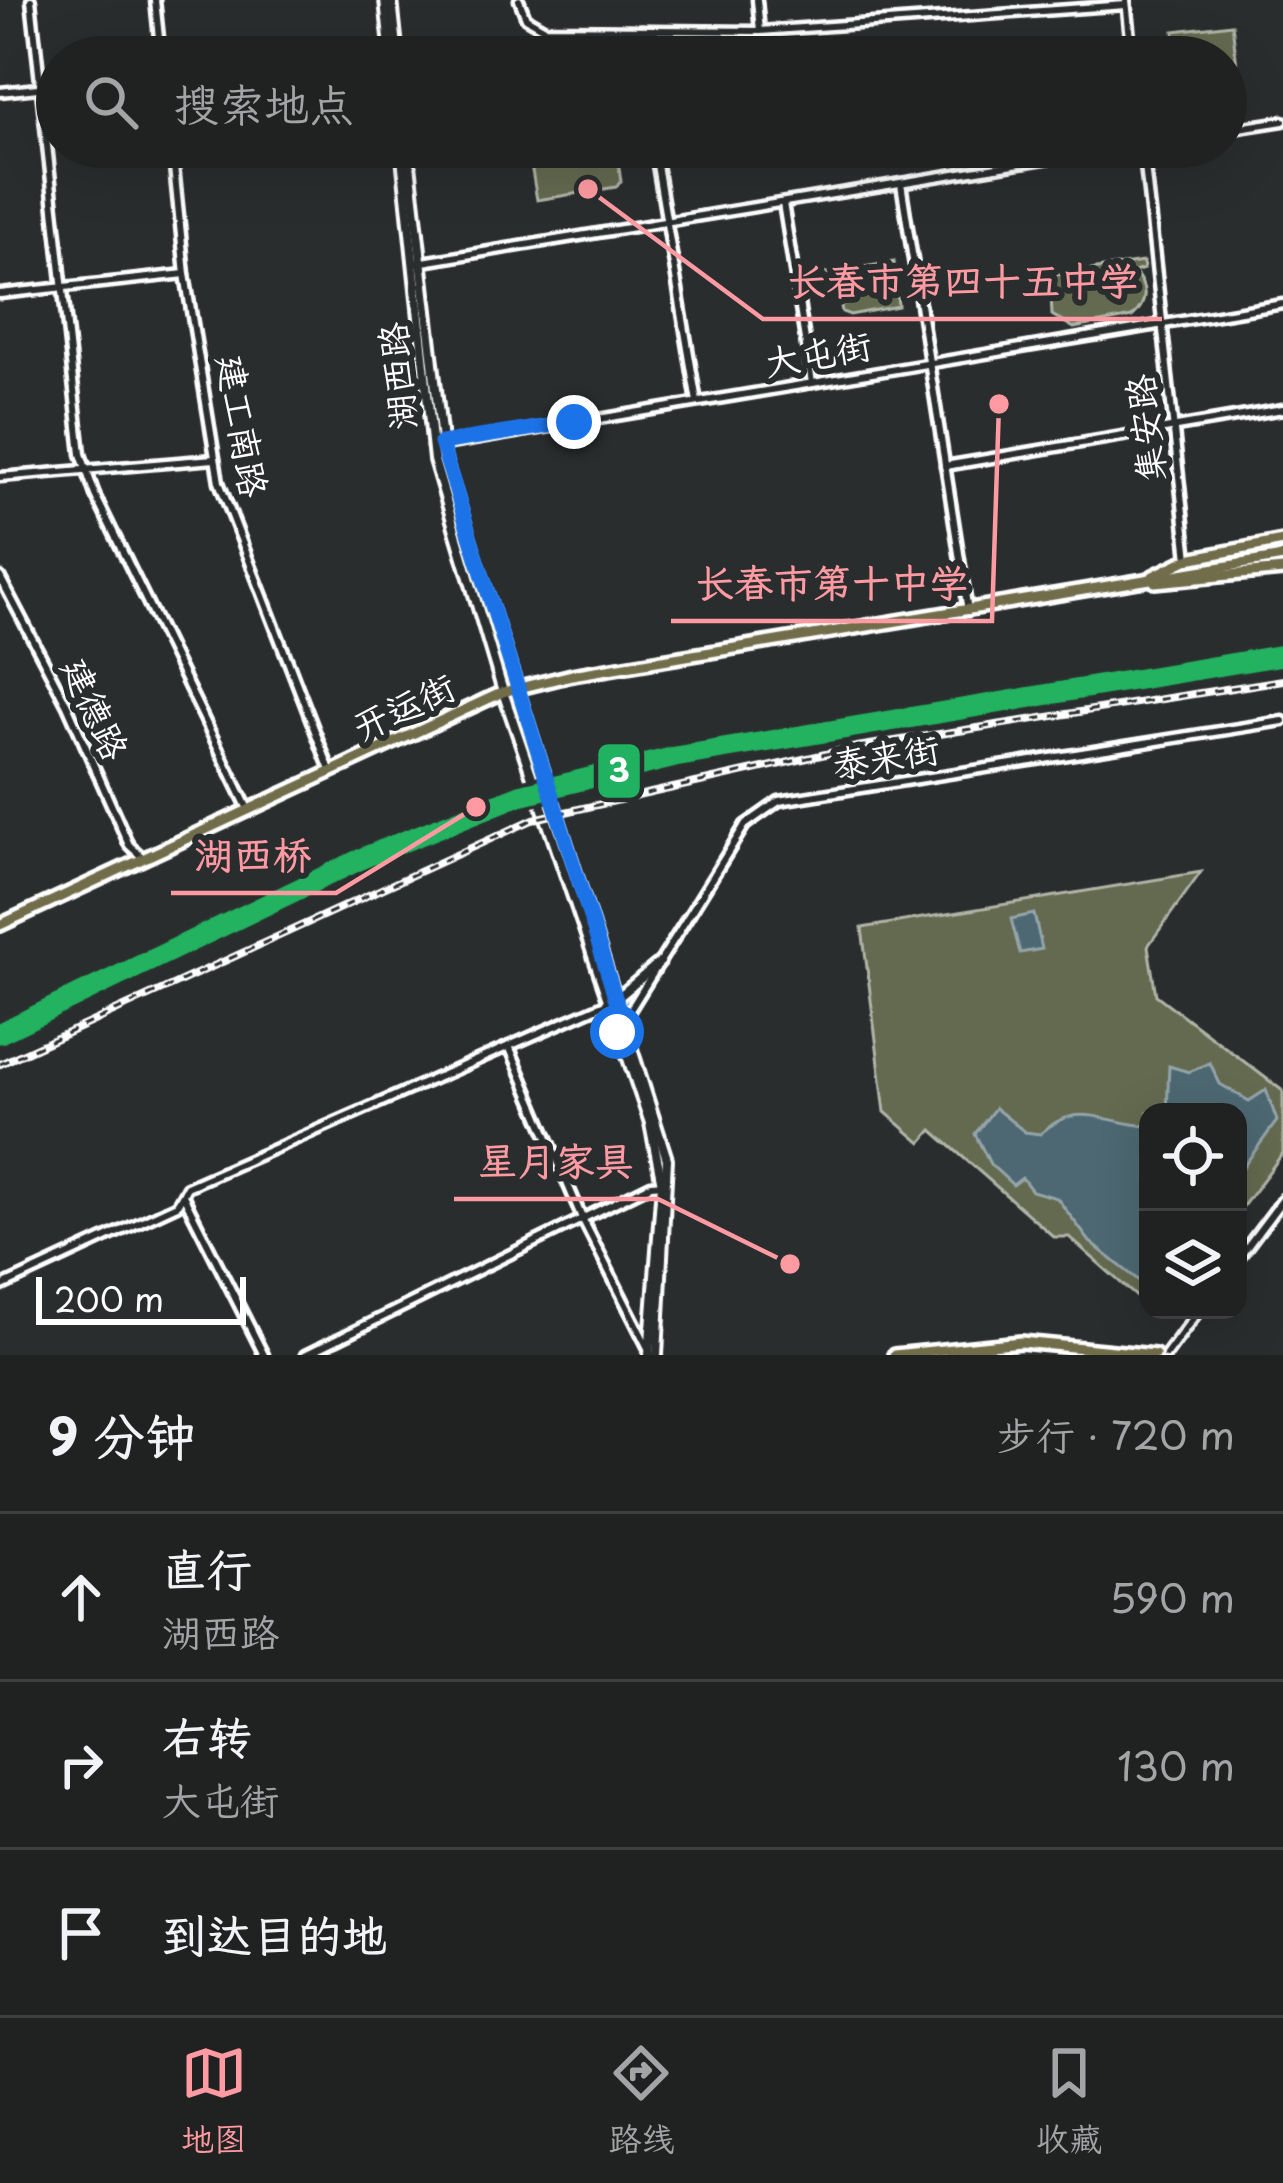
<!DOCTYPE html>
<html lang="zh">
<meta charset="utf-8">
<style>
body{margin:0;font-family:"Playpen Sans","LXGW WenKai TC",sans-serif;background:#2d2f2f;color:#f1f3f6}
.controls{position:absolute;right:36px;bottom:36px;display:grid;overflow:hidden;border-radius:24px;box-shadow:0 12px 48px #0002}
.controls button{width:108px;height:108px;display:grid;place-items:center;padding:0;border:0;border-bottom:3px solid #3d3f40;background:#202222;color:#f1f3f6;font:60px sans-serif}
.scale{position:absolute;left:36px;bottom:30px;width:210px;box-sizing:border-box;padding-left:12px;border:6px solid #fff;border-top:0;font-size:33px;line-height:42px;white-space:nowrap;color:#fff;-webkit-text-stroke:9px #2a2d2e;paint-order:stroke}
.stop{position:absolute;width:36px;height:36px;margin:-27px;border:9px solid #1a73e8;border-radius:50%;background:#fff}
.stop.end{background:#1a73e8;border-color:#fff;box-shadow:0 3px 12px #0008}
.list{margin:0;padding:0;list-style:none}
h2{display:flex;justify-content:space-between;align-items:center;height:156px;margin:0;padding:0 48px;font-size:51px}
h2 small{font-size:39px;font-weight:400;color:#a2a4a5}
.list li{display:grid;grid-template-columns:78px 1fr auto;gap:36px;align-items:center;box-sizing:border-box;height:168px;padding:0 48px;border-top:3px solid #3d3f40}
.list b{display:block;font-size:45px;white-space:nowrap}
.list p{margin:0;font-size:39px;white-space:nowrap;color:#a2a4a5}
.list em{font-size:39px;font-style:normal;color:#a2a4a5}
.icon{flex:none;width:66px;height:66px;fill:none;stroke:currentColor;stroke-width:2;stroke-linecap:round;stroke-linejoin:round}
.map{position:relative;flex:none;width:1283px;height:1355px;overflow:hidden}
.search{position:absolute;background:#202222;box-shadow:0 12px 48px #0002;left:36px;right:36px;top:36px;height:132px;display:flex;align-items:center;gap:30px;box-sizing:border-box;padding:0 42px;border-radius:66px;color:#a2a4a5;font-size:45px}
.sheet{height:660px;background:#202222}
nav{display:flex;justify-content:space-around;align-items:center;box-sizing:border-box;height:168px;border-top:3px solid #3d3f40;background:#202222;font-size:33px;color:#a2a4a5}
nav a{display:grid;justify-items:center;gap:6px}
nav .on{color:#ff9aa2}
.map>svg:first-child{display:block}
</style>
<div class="map">
<svg width="1283" height="1355" viewBox="0 0 1283 1355">
<rect width="100%" height="100%" fill="#2a2d2e"/>
<filter id="ink" filterUnits="userSpaceOnUse"><feTurbulence type="fractalNoise" baseFrequency=".00833" numOctaves="2"/><feDisplacementMap in="SourceGraphic" scale="24" xChannelSelector="R" yChannelSelector="G"/><feConvolveMatrix kernelMatrix="1 2 1 2 8 2 1 2 1" color-interpolation-filters="sRGB"/></filter>
<g filter="url(#ink)">
<g fill="#636a50" stroke="#b1b4a8" stroke-width="3">
<polygon points="1232,24 1238,74 1226,76 1226,57 1177,57 1174,31"/>
<polygon points="528,147 616,147 621,181 616,187 537,200"/>
<polygon points="894,262 898,306 850,315 842,312 836,277 827,273"/>
<path d="M 1143,262 L 1144,269 L 1134,272 C 1148,287 1148,303 1132,317 L 1074,328 L 1052,315 L 1050,276 Z"/>
<polygon points="1201,872 1148,946 1156,995 1283,1091 1283,1153 1238,1213 1238,1112 1148,1112 1148,1307 1069,1237 1054,1237 932,1130 921,1143 885,1112 862,928"/>
</g>
<g fill="#4d6772" stroke="#94a4aa" stroke-width="3">
<polygon points="1034,914 1042,949 1020,953 1011,919"/>
<polygon points="1210,1063 1220,1084 1249,1101 1266,1090 1277,1121 1238,1174 1238,1112 1167,1112 1169,1066 1189,1072"/>
<path d="M 995,1108 L 1025,1132 L 1040,1134 C 1078,1099 1102,1123 1148,1126 L 1148,1288 L 1090,1242 L 1057,1198 L 1032,1191 L 1022,1178 L 1013,1185 L 990,1164 L 975,1134 Z"/>
</g>
<g fill="none" stroke-linecap="round" stroke-linejoin="round">
<defs>
<g id="minor">
<polyline points="31,0 81,454 95,495 248,809"/>
<polyline points="642,30 644,57"/>
<polyline points="0,92 57,86"/>
<polyline points="654,147 697,402"/>
<polyline points="901,183 968,611"/>
<polyline points="783,203 812,383"/>
<polyline points="0,294 185,274"/>
<polyline points="945,466 1283,409"/>
<polyline points="745,825 779,801 1283,721"/>
<polyline points="509,1046 582,1218 648,1348"/>
<polyline points="305,1355 651,1185 664,1184"/>
</g>
<g id="tertiary">
<polyline points="155,0 161,57"/>
<polyline points="519,0 526,18 545,29 760,31 1126,5"/>
<polyline points="757,0 760,31"/>
<polyline points="1126,0 1132,57"/>
<polyline points="1226,130 1283,121"/>
<polyline points="172,147 185,274 219,482 330,770"/>
<polyline points="1143,147 1188,559"/>
<polyline points="417,263 1117,147"/>
<polyline points="432,447 1283,304"/>
<polyline points="0,477 214,459"/>
<polyline points="0,577 67,705 129,845 142,857"/>
<polyline points="622,1023 745,825"/>
<polyline points="184,1197 264,1355"/>
<polyline points="1238,1259 1283,1199"/>
<polyline points="0,1287 177,1205 187,1187 612,1001"/>
<polyline points="1166,1355 1199,1310"/>
</g>
<g id="secondary">
<polyline points="385,0 391,57"/>
<polyline points="392,0 398,57"/>
<polyline points="401,147 434,460 503,692 650,1123 662,1184 649,1355"/>
<polyline points="408,147 444,458 667,1159 657,1355"/>
<polyline points="615,1000 660,962"/>
</g>
<g id="primary">
<polyline points="1153,576 1188,559 1283,541"/>
<polyline points="1155,582 1283,570"/>
<polyline points="0,925 503,692 572,675 1283,557"/>
<polyline points="894,1355 1021,1342 1155,1355"/>
</g>
</defs>
<use href="#minor" stroke="#fff" stroke-width="15"/>
<use href="#tertiary" stroke="#fff" stroke-width="15"/>
<use href="#secondary" stroke="#fff" stroke-width="16"/>
<use href="#primary" stroke="#fff" stroke-width="18"/>
<use href="#minor" stroke="#2a2d2e" stroke-width="6"/>
<use href="#tertiary" stroke="#2a2d2e" stroke-width="6"/>
<use href="#secondary" stroke="#2a2d2e" stroke-width="8"/>
<use href="#primary" stroke="#716d4b" stroke-width="9"/>
<defs>
<polyline id="rail" points="0,1064 534,819 857,747 1283,680"/>
</defs>
<use href="#rail" stroke="#fff" stroke-width="8"/>
<use href="#rail" stroke="#2a2d2e" stroke-width="3" stroke-dasharray="9" stroke-linecap="butt"/>
<defs>
<polyline id="rail-1" points="0,1033 365,857 520,795 675,757 1283,655"/>
</defs>
<use href="#rail-1" stroke="#2a2d2e" stroke-width="30"/>
<use href="#rail-1" stroke="#20b260" stroke-width="21"/>
</g>
</g>
<g fill="none" stroke-linecap="round" stroke-linejoin="round" filter="url(#ink)">
<polyline stroke="#1a73e8" stroke-width="15" points="574,422 441,443 623,1022 617,1032"/>
</g>
<g text-anchor="middle" stroke-width="12" stroke-linejoin="round" paint-order="stroke">
<g font-size="36" fill="#fff" stroke="#2a2d2e">
<text transform="translate(818 354) rotate(-10)" y="13">大屯街</text>
<text transform="translate(398 376) rotate(-96)" y="13">湖西路</text>
<text transform="translate(242 426) rotate(80)" y="13">建工南路</text>
<text transform="translate(1146 428) rotate(-97)" y="13">集安路</text>
<text transform="translate(404 707) rotate(-25)" y="13">开运街</text>
<text transform="translate(95 709) rotate(65)" y="13">建德路</text>
<text transform="translate(886 757) rotate(-9)" y="13">泰来街</text>
</g>
</g>
<path fill="none" stroke="#ff9aa2" stroke-width="4.5" d="M588 189L763 319H1162M999 404L992 621H671M476 807L336 893H171M790 1264L658 1199H454"/>
<g fill="#ff9aa2" stroke="#2a2d2e" stroke-width="4.5">
<circle cx="588" cy="189" r="12"/>
<circle cx="999" cy="404" r="12"/>
<circle cx="476" cy="807" r="12"/>
<circle cx="790" cy="1264" r="12"/>
</g>
<g font-size="39" text-anchor="middle" font-weight="bold" fill="#ff9aa2" stroke="#2a2d2e" stroke-width="12" stroke-linejoin="round" paint-order="stroke">
<text x="963" y="295">长春市第四十五中学</text>
<text x="832" y="597">长春市第十中学</text>
<text x="253" y="869">湖西桥</text>
<text x="556" y="1175">星月家具</text>
</g>
<rect stroke="#2a2d2e" stroke-width="4.5" x="596" y="742" width="46" height="58" rx="12" fill="#20b260"/>
<g font-size="33" text-anchor="middle" font-weight="bold" fill="#fff">
<text x="619" y="782">3</text>
</g>
</svg>
<div class="controls">
<button><svg class="icon" aria-label="locate" viewBox="0 0 24 24"><circle cx="12" cy="12" r="6"/><path d="M12 2v4M12 18v4M2 12h4M18 12h4"/></svg></button>
<button><svg class="icon" aria-label="layers" viewBox="0 0 24 24"><path d="M12 4l9 5-9 5-9-5zM3 14l9 5 9-5"/></svg></button>
</div>
<div class="scale">200 m</div>
<div class="stop" style="left:617px;top:1032px"></div>
<div class="stop end" style="left:574px;top:422px"></div>
<div class="search"><svg class="icon" aria-label="search" viewBox="0 0 24 24"><circle cx="10" cy="10" r="6"/><path d="M15 15l6 6"/></svg>搜索地点</div>
</div>
<section class="sheet">
<h2>9 分钟<small>步行 · 720 m</small></h2>
<ul class="list">
<li><svg class="icon" aria-label="ahead" viewBox="0 0 24 24"><path d="M12 20V5M6 11l6-6 6 6"/></svg><div><b>直行</b><p>湖西路</p></div><em>590 m</em></li>
<li><svg class="icon" aria-label="right" viewBox="0 0 24 24"><path d="M7 20v-9h11M14 6l5 5-5 5"/></svg><div><b>右转</b><p>大屯街</p></div><em>130 m</em></li>
<li><svg class="icon" aria-label="arrive" viewBox="0 0 24 24"><path d="M6 21V4h12l-3 4 3 4H6"/></svg><div><b>到达目的地</b></div></li>
</ul>
</section>
<nav>
<a class="on"><svg class="icon" aria-label="map" viewBox="0 0 24 24"><path d="M3 6l6-2 6 2 6-2v14l-6 2-6-2-6 2zM9 4v14M15 6v14"/></svg>地图</a>
<a><svg class="icon" aria-label="directions" viewBox="0 0 24 24"><path d="M12 3l9 9-9 9-9-9zM9 14v-3h6M13 9l2 2-2 2"/></svg>路线</a>
<a><svg class="icon" aria-label="saved" viewBox="0 0 24 24"><path d="M7 4h10v16l-5-4-5 4z"/></svg>收藏</a>
</nav>
